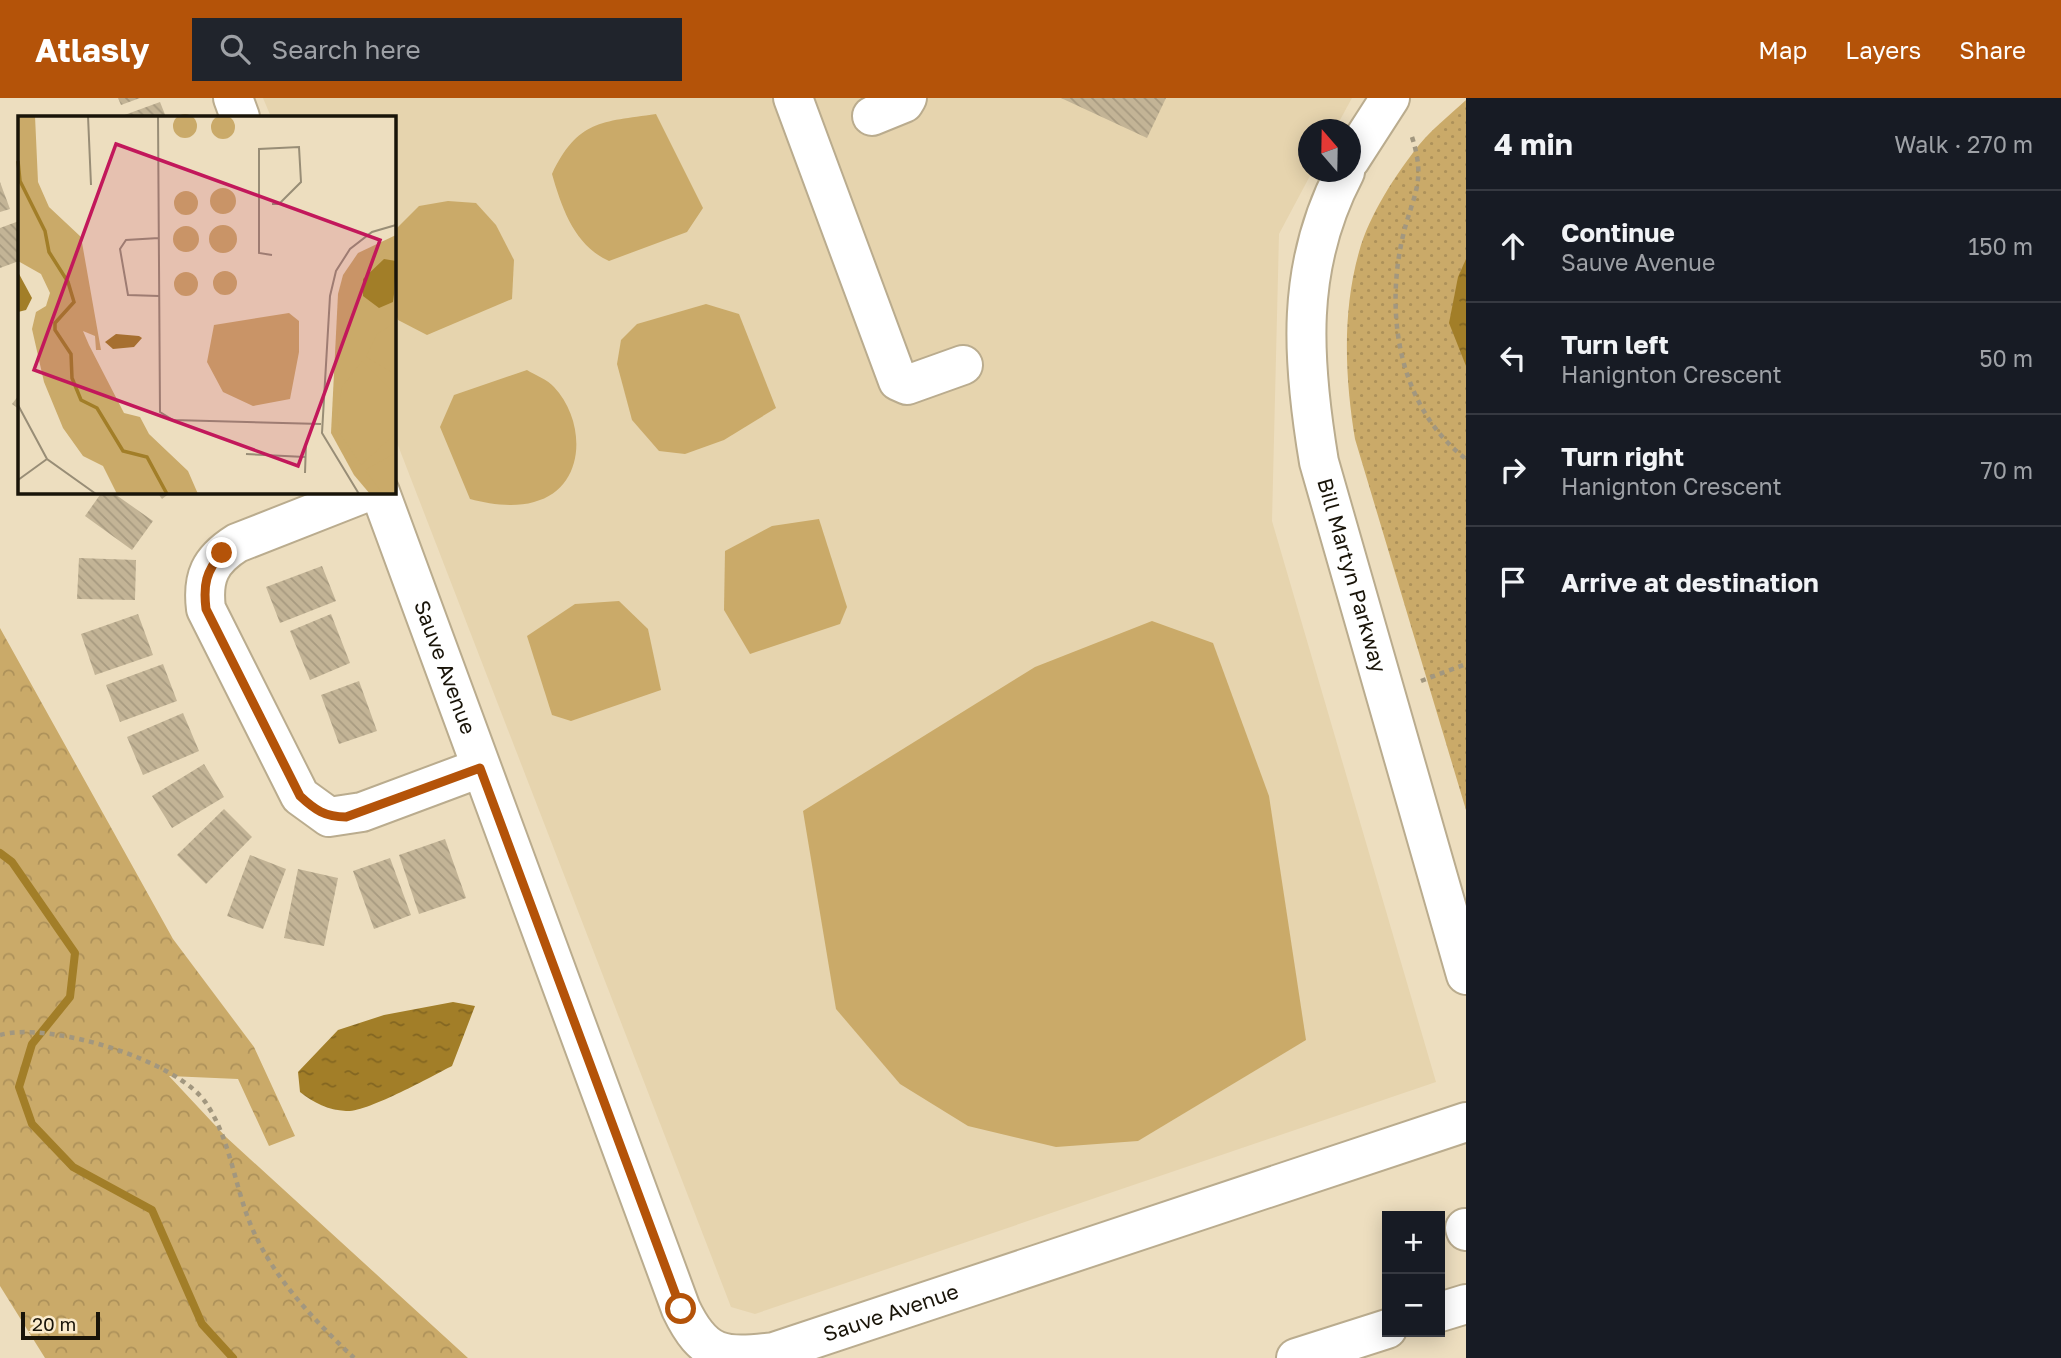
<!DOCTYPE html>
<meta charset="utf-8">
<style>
body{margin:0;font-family:"Golos Text",sans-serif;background:#20242c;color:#f1f3f6}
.controls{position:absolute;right:21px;bottom:21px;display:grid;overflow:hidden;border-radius:0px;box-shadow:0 4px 18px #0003}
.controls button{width:63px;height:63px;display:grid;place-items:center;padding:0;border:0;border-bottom:2px solid #363941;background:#171b24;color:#f1f3f6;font:35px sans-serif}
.compass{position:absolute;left:1298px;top:21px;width:63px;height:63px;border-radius:50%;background:#171b24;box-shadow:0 4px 18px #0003;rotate:340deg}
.scale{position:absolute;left:21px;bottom:18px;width:79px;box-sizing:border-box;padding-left:7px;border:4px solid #191409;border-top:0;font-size:19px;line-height:24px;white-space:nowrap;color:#191409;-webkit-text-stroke:5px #fbebcc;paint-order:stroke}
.stop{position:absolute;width:21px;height:21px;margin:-16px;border:5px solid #b45309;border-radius:50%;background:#fff}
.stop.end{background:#b45309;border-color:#fff;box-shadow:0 2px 7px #0008}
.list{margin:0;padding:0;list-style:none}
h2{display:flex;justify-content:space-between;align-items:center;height:91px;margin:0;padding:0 28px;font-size:30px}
h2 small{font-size:23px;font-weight:400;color:#9ea1a6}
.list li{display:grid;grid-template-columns:46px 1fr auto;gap:21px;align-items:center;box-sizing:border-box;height:112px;padding:0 28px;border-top:2px solid #363941}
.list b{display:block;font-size:26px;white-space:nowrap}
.list p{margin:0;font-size:23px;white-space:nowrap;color:#9ea1a6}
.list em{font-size:23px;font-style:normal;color:#9ea1a6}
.icon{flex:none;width:38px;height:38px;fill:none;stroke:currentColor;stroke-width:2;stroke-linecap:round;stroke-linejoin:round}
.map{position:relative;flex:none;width:1466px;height:1260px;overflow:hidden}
header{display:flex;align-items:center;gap:42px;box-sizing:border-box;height:98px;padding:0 35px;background:#b45309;color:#fff}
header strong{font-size:33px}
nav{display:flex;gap:38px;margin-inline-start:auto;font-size:24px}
.search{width:490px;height:63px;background:#20242c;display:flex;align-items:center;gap:18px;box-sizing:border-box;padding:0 24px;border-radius:0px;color:#9ea1a6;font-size:26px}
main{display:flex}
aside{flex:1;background:#171b24}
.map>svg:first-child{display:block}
</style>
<header>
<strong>Atlasly</strong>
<div class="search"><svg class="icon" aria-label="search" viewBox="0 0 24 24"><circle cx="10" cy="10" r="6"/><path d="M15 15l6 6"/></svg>Search here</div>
<nav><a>Map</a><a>Layers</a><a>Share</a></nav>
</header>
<main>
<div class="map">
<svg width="1466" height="1260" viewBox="0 0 1466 1260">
<defs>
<pattern id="grass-dots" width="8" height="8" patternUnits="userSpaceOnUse" patternTransform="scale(1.75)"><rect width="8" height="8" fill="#caaa69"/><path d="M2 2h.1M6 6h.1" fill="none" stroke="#ad915a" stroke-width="1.8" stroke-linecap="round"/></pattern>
<pattern id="forest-crowns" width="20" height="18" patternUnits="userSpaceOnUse" patternTransform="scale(1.75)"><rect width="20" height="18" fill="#caaa69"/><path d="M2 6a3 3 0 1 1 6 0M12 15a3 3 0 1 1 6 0" fill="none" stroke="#ad915a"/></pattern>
<pattern id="water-ripples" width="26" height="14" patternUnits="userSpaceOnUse" patternTransform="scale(1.75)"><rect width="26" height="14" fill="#a27e28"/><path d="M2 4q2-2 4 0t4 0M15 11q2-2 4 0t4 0" fill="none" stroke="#836621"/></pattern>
<pattern id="building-back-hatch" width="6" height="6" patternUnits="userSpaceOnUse" patternTransform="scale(1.75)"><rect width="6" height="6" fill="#c3b496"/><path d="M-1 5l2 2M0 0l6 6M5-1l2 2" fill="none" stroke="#a79a80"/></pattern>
</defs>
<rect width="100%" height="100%" fill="#eddebf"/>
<polygon fill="#e6d4ae" points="263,0 1352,0 1335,31 1308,32 1308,74 1312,74 1279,136 1272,423 1436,984 755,1216 731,1209 394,337 394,19 271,19"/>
<path fill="url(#grass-dots)" d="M 1466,2 L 1466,712 L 1355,341 C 1345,280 1342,214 1359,154 C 1369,117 1396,76 1419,47 C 1433,30 1451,16 1466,2 Z"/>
<polygon fill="url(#forest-crowns)" points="0,530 173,841 254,949 295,1038 269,1048 238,981 169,978 226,1039 468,1260 45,1260 0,1188"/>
<g fill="#caaa69">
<path d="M 656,16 L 703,110 L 687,134 L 609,163 C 575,148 562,111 552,76 C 578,22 601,24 656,16 Z"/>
<polygon points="448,103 476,105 496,127 514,162 512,201 427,237 398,222 394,210 394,133 419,108"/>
<polygon points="706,206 739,216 776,310 724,342 685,356 659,353 632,322 617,266 621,242 637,226"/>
<path d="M 527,272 C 535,277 548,282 554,289 C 587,324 586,391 534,404 C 513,410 490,406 470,401 L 440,329 L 454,297 Z"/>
<polygon points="819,421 847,509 840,526 750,556 724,512 725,453 772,428"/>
<polygon points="619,503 648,531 661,592 571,623 552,617 527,538 575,506"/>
<polygon points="1152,523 1213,545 1269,698 1306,942 1138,1043 1056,1049 968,1028 900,986 836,911 803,713 1035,569"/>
</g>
<g fill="url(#water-ripples)">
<polygon points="1466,161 1466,268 1449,225 1458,179"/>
<path d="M 453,904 L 475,908 L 452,968 C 432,978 366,1015 346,1013 C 328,1012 314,1005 300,994 L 298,974 L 338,932 L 384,917 Z"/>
</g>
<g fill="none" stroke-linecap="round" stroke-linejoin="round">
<polyline stroke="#a27e28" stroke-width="8" points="0,755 12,764 75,855 70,899 32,946 19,989 32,1026 73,1069 152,1112 202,1226 233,1260"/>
</g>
<g fill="url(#building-back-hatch)">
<polygon points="118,0 140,0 121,7"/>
<polygon points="1061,0 1166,0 1147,40"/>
<polygon points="160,4 166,19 119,19"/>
<polygon points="0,84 10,111 0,114"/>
<polygon points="19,123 19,163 0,170 0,130"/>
<polygon points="19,297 19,311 12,306"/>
<polygon points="102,394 112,394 153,423 132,452 85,418"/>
<polygon points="157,394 171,394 162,401"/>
<polygon points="79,460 136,462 135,502 77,501"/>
<polygon points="322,468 336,503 280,525 266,489"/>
<polygon points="138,516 153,557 95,577 81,536"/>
<polygon points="331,516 350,565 310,582 290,533"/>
<polygon points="163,566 177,603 120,624 106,587"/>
<polygon points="359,583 377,633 339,646 321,597"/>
<polygon points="183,615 199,653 143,677 127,639"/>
<polygon points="204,666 224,699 172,730 152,698"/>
<polygon points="224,711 252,739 206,786 177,757"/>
<polygon points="445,741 466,800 419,816 399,757"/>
<polygon points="250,757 286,771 263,831 227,818"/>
<polygon points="390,760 411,817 374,831 353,773"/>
<polygon points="298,771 338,780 324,848 284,840"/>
</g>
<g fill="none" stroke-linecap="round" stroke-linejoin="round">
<defs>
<g id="minor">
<polyline points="233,0 240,19"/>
<polyline points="793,0 898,283 907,287 963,267"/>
<polyline points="872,18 904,5 907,0"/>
<polyline points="1350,62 1390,0"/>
<path id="s1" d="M 1345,74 C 1295,169 1302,262 1319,364 L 1466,877"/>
<path d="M 367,394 L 237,445 C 210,462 202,479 206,511 L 300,698 L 329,719 L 362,714 L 480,670"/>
<path id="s2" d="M 380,394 L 681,1211 C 704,1259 723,1260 774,1254 L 1466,1024"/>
<polyline points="1465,1130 1466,1133"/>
<polyline points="1440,1214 1466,1206"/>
<polyline points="1296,1260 1387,1231"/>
</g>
</defs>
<use href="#minor" stroke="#baac8e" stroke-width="42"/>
<g stroke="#a2977f" stroke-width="4.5" stroke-dasharray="5 5" stroke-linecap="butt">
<path d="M 1412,39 C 1427,86 1412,97 1402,142 C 1385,220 1400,310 1466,361"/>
<polyline points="1421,583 1466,566"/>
<path d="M 0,937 C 49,923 177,962 206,1005 C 229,1039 234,1083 248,1120 C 269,1176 312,1220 354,1260"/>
</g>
<use href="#minor" stroke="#fff" stroke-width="38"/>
</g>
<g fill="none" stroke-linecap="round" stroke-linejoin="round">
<path stroke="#b45309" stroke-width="9" d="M 222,455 C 206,473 203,487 206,511 L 300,698 C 315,712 325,719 346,719 L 480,670 L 681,1211"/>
</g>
<g text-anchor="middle" stroke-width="7" stroke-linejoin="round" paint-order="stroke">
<g font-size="21" fill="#191409" stroke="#fbebcc">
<text dy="7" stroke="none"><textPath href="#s1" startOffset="415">Bill Martyn Parkway</textPath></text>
<text dy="7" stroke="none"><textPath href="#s2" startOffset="187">Sauve Avenue</textPath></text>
<text dy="7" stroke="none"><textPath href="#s2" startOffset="1108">Sauve Avenue</textPath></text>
</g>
</g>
<g transform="translate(18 18)">
<rect width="378" height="378" fill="#eddebf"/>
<path d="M 378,119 L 378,378 L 352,378 L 336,359 L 313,317 L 320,178 L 325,159 L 340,137 Z" fill="#caaa69"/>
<path d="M 0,0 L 17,0 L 20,66 L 31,91 L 63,121 L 83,234 L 78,234 L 77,220 L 65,215 L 71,229 L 106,297 L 122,301 L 131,318 L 170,355 L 180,378 L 99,378 L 85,350 L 65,340 L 45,312 L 26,266 L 14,213 L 18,196 L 28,190 L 32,177 L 23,158 L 0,145 Z" fill="#caaa69"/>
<path d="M155 10a12 12 0 1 1 24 0a12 12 0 1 1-24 0ZM193 11a12 12 0 1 1 24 0a12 12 0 1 1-24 0ZM192 85a13 13 0 1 1 26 0a13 13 0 1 1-26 0ZM156 87a12 12 0 1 1 24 0a12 12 0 1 1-24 0ZM191 123a14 14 0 1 1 28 0a14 14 0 1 1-28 0ZM155 123a13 13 0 1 1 26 0a13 13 0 1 1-26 0ZM195 167a12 12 0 1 1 24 0a12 12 0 1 1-24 0ZM156 168a12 12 0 1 1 24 0a12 12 0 1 1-24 0ZM 271,197 L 281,205 L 281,236 L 272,283 L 235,290 L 205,276 L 189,246 L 196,209 ZM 378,206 L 378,259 L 348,241 L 359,218 ZM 344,245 L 378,279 L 378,317 L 343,349 L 323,319 L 319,300 L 324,271 ZM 378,337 L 378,378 L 365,378 L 347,354 Z" fill="#caaa69"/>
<path d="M 366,143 L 378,145 L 376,178 L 375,186 L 361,192 L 345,180 L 345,163 ZM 0,156 L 14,182 L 8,194 L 0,196 ZM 98,218 L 121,220 L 124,222 L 116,231 L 95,233 L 87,226 Z" fill="#a27e28"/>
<path fill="none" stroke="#a27e28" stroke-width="3.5" d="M 0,45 L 2,65 L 27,115 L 31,136 L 50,166 L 56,186 L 37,207 L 37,214 L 53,238 L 54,262 L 63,284 L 79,292 L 105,335 L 129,341 L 149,378"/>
<path fill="none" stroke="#988d76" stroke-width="2" d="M 70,0 L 73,69M 140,0 L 142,296 L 155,304 L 303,308M 254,88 L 261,88 L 283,66 L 281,31 L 241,33 L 241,137 L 254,139M 141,180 L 110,179 L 102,133 L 108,124 L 141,122M 0,289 L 29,343 L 78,378M 228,338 L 287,341M 287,357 L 288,327M 0,364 L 29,343M 341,378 L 304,317 L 312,180 L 318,155 L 332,133 L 354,116 L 378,109"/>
<path fill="#c2185b" fill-opacity="0.15" stroke="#c2185b" stroke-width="3.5" d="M 98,28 L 362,124 L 280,350 L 16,254 Z"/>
<rect width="378" height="378" fill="none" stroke="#191409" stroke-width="3.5"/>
</g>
</svg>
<div class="controls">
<button>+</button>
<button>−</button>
</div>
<svg class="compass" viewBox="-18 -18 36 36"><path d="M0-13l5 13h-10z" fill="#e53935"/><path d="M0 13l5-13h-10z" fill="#9ea1a6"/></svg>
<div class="scale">20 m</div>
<div class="stop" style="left:681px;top:1211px"></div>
<div class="stop end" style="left:222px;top:455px"></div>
</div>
<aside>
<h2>4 min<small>Walk · 270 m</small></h2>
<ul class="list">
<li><svg class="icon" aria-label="ahead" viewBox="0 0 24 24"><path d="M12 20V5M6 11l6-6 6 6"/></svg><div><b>Continue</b><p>Sauve Avenue</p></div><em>150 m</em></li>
<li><svg class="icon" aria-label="left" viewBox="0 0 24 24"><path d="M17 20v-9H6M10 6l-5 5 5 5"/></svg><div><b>Turn left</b><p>Hanignton Crescent</p></div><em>50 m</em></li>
<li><svg class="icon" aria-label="right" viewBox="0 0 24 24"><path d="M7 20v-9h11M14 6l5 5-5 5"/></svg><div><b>Turn right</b><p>Hanignton Crescent</p></div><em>70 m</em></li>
<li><svg class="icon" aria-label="arrive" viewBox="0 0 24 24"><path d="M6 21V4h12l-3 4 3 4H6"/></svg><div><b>Arrive at destination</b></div></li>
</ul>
</aside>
</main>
